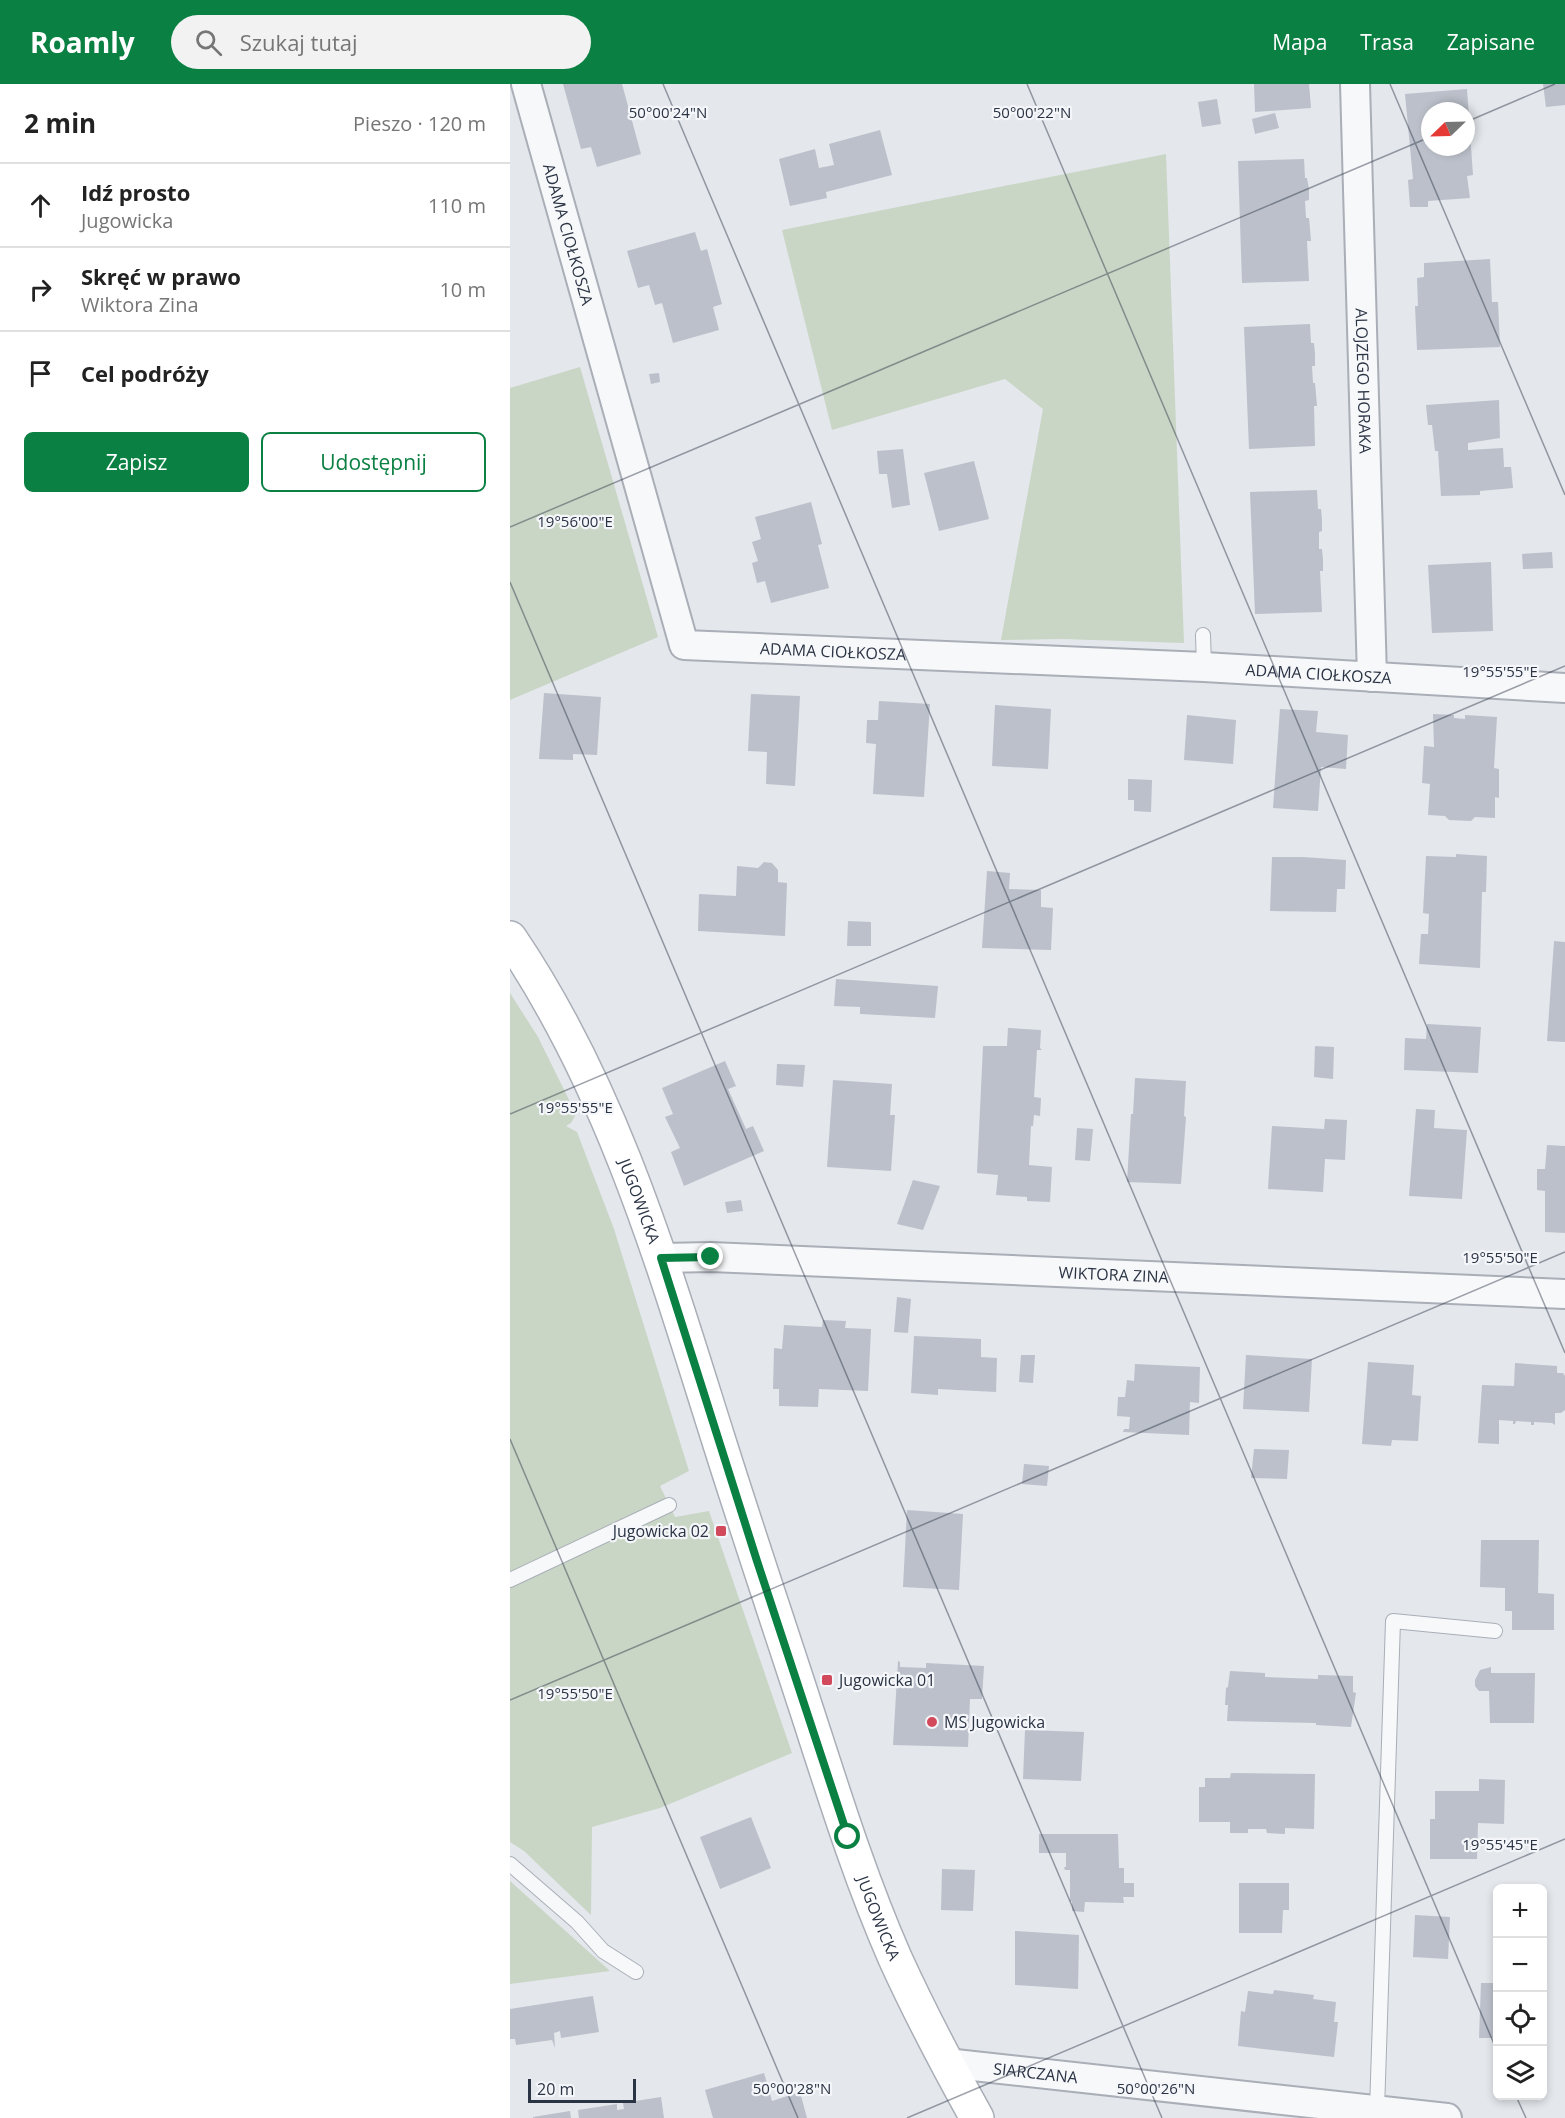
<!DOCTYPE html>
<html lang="pl">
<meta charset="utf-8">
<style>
body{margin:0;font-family:"Open Sans",sans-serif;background:#f2f2f2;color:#222}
.controls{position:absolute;right:18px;bottom:18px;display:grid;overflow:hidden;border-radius:9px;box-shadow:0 3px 9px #0003}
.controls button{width:54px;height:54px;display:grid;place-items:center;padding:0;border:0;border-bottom:2px solid #e0e0e0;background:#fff;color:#222;font:30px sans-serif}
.compass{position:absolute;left:911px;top:18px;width:54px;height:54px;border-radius:50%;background:#fff;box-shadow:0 3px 9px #0003;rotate:247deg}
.scale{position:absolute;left:18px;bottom:15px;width:108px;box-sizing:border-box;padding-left:6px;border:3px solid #2b3445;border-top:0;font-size:16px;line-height:21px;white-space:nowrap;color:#2b3445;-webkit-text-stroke:4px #f4f6f9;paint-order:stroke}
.stop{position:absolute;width:18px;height:18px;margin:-14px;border:4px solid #0b8043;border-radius:50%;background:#fff}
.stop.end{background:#0b8043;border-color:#fff;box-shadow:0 2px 6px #0008}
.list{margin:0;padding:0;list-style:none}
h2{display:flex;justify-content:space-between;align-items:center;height:78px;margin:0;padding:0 24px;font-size:26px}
h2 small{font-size:20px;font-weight:400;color:#767676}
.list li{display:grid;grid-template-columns:39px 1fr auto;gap:18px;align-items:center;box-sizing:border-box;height:84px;padding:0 24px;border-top:2px solid #e0e0e0}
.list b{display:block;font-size:22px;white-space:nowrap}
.list p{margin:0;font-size:20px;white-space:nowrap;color:#767676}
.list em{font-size:20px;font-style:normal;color:#767676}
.actions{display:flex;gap:12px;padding:18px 24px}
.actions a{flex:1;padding:14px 0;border:2px solid #0b8043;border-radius:9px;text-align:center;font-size:21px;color:#0b8043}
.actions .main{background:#0b8043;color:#fff}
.icon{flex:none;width:33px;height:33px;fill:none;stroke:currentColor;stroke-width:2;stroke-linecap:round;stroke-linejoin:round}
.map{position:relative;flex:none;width:1055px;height:2034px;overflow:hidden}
header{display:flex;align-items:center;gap:36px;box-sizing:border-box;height:84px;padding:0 30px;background:#0b8043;color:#fff}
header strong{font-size:28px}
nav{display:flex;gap:33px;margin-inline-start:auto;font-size:21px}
.search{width:420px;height:54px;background:#f2f2f2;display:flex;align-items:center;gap:15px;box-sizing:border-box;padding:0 21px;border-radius:33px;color:#767676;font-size:22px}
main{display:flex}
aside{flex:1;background:#fff}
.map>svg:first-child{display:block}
</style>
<header>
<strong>Roamly</strong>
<div class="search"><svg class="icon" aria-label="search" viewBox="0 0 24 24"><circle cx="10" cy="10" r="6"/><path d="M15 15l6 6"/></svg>Szukaj tutaj</div>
<nav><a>Mapa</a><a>Trasa</a><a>Zapisane</a></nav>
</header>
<main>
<aside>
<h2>2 min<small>Pieszo · 120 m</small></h2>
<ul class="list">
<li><svg class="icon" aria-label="ahead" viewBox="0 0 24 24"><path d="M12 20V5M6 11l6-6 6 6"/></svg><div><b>Idź prosto</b><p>Jugowicka</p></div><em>110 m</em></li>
<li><svg class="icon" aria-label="right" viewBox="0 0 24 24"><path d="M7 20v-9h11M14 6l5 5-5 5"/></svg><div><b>Skręć w prawo</b><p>Wiktora Zina</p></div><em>10 m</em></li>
<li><svg class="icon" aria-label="arrive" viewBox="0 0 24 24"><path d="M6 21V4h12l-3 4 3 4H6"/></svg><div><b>Cel podróży</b></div></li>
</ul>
<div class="actions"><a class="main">Zapisz</a><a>Udostępnij</a></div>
</aside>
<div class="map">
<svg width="1055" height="2034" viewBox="0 0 1055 2034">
<rect width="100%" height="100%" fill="#e4e7ec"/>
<g fill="#c9d6c5">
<polygon points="656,70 674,559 553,555 491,556 533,325 495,295 322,346 272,146"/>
<polygon points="70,283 148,553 0,616 0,304"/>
<polygon points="0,909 28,953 66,1030 61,1039 56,1042 67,1048 104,1145 179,1387 150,1402 165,1433 199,1427 282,1669 150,1724 82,1743 81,1831 14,1767 0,1758"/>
<polygon points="0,1797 100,1887 0,1900"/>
</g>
<g fill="#bbc0ca" fill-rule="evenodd">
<polygon points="53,0 112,0 131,70 87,83 81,63 71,65"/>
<polygon points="744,0 799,0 801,24 745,28"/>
<polygon points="1033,0 1055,0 1055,21 1036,23"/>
<path d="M 957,5 L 963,91 L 957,92 L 960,114 L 918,117 L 918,123 L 900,123 L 898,96 L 903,95 L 895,10 ZM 920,27 L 956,27 L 956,63 L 920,63 Z"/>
<polygon points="707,15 711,40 692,43 688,18"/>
<polygon points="765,29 769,44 745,50 742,35"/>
<polygon points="370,46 382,91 316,108 317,114 280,122 269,75 305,65 309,84 324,81 319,60"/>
<polygon points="794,75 795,94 797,94 799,105 799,116 795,117 796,134 799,134 800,145 801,157 797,157 799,197 732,199 728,77"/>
<polygon points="185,148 191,167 197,165 212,220 203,223 209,246 163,259 152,219 145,221 139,201 128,204 117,167"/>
<polygon points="980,175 982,218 988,218 990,263 907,266 905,222 908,222 907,194 914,193 914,179"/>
<polygon points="800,240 801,259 804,259 805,270 805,282 802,282 803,299 805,299 807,322 804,322 805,362 739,365 734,243"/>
<polygon points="149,289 150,298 141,300 139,290"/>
<polygon points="989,316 990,354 958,359 958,366 993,364 994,383 1001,383 1003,404 970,407 970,411 931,412 928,367 925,367 922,341 918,341 916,321"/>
<polygon points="393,365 400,421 382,424 377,390 369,390 367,367"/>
<polygon points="464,377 479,435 429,447 414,389"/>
<polygon points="807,406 808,425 811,425 812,436 812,447 809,448 809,465 812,465 813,476 813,487 810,487 812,528 745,530 740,408"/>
<polygon points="301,418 312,460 308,461 319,504 261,519 255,497 247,499 242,479 248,477 242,458 251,455 245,433"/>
<polygon points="1042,468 1043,484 1013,485 1012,470"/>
<polygon points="981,478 983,547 922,549 918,481"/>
<polygon points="34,609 91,613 87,671 63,670 63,676 29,675"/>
<polygon points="241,610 290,612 285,702 256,700 257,668 238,667"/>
<polygon points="369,617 420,620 414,713 363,710 366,660 356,659 357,636 368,636"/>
<polygon points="485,621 541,625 538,685 482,682"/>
<polygon points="770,625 808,627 806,648 838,651 836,685 811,683 808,727 763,724"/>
<polygon points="923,630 944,631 944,634 955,635 955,631 987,633 984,684 989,685 989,714 985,713 985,734 965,733 961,737 939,736 935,732 918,731 920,700 912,699 914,662 924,663"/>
<polygon points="677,631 726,636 723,680 674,676"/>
<polygon points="618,695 642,696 641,728 624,727 624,716 618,716"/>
<polygon points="946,770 977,772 976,808 972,808 970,884 909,880 911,850 918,850 919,830 913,829 916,772 946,773"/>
<polygon points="762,773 793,773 836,776 835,805 827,805 826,828 760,827"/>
<polygon points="254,778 262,779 268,786 268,798 277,799 275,852 188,847 189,810 226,812 227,782 248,784"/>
<polygon points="477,787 500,789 499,805 531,806 531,823 543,824 541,866 472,864"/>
<polygon points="338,837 361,838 361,862 337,862"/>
<polygon points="1044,857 1055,858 1055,958 1037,957"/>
<polygon points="326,895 428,902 425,934 350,930 350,923 324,922"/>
<polygon points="917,940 971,943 968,989 894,986 895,954 916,955"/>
<polygon points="498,944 531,946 530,964 532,966 527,966 524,1013 531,1014 530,1032 524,1031 523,1042 521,1042 519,1081 542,1083 540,1118 517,1117 517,1113 486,1111 488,1091 467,1089 473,962 497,962"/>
<polygon points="805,962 824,963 823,995 804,993"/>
<polygon points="215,977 226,1002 218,1005 236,1045 243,1042 254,1067 174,1102 161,1068 170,1064 155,1033 163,1030 152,1004"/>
<polygon points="267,980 295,981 293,1003 266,1001"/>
<polygon points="625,994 676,997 674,1032 676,1033 671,1100 617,1098 621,1030 623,1030"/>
<polygon points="323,996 382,1000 380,1031 385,1031 381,1087 317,1083"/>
<polygon points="906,1025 925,1026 924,1044 957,1046 952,1115 899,1112"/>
<polygon points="815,1035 837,1036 835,1076 815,1075 813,1108 758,1105 762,1042 814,1045"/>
<polygon points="567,1044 583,1045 580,1077 565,1076"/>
<polygon points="1037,1061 1055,1062 1055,1149 1035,1148 1035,1107 1027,1106 1027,1085 1035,1085"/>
<polygon points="403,1096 430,1102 413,1146 387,1140"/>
<polygon points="231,1116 233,1127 217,1129 215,1118"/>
<polygon points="387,1213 401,1215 398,1249 384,1248"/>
<polygon points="313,1236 336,1237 335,1244 361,1245 358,1307 309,1305 308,1323 269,1322 269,1305 263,1305 264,1264 272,1265 274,1241 312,1243"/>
<polygon points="404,1252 471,1255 471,1273 487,1274 486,1308 428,1305 428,1311 401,1309"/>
<polygon points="511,1271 525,1271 523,1299 509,1298"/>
<polygon points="736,1271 802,1275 799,1328 733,1325"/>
<polygon points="858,1278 904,1281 902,1311 911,1312 908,1357 882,1356 881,1362 852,1360"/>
<polygon points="1005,1279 1047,1282 1047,1289 1053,1289 1055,1292 1055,1326 1051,1329 1045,1329 1045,1341 1042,1339 1024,1338 1024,1341 1021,1341 1021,1338 1006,1337 1005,1340 1003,1340 1003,1337 989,1336 989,1360 968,1359 972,1301 1004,1302"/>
<polygon points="625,1280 690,1283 689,1319 680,1318 679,1351 613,1348 614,1345 619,1345 620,1333 607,1332 608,1313 615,1313 617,1296 624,1297"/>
<polygon points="744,1365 779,1366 777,1395 741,1394"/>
<polygon points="514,1380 539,1382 537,1402 512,1400"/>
<polygon points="397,1426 453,1430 449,1506 393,1503"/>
<polygon points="971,1456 1029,1456 1028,1509 1044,1510 1044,1546 1002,1546 1002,1527 995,1527 995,1504 970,1503"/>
<polygon points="388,1577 390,1578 390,1583 416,1584 416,1579 474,1582 472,1615 460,1615 458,1663 383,1661"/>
<polygon points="981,1583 981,1589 1025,1589 1024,1639 980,1639 979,1607 969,1607 965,1602 965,1596 970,1586"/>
<polygon points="720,1587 755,1589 755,1593 808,1595 808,1591 843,1592 843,1608 846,1609 841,1643 806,1641 806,1639 717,1637 718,1621 715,1621 716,1604 718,1603"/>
<polygon points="515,1646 574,1648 571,1697 513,1695"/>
<polygon points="721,1689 805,1690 804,1745 775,1744 775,1750 757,1749 756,1745 738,1745 738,1749 720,1749 720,1738 689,1738 689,1703 695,1703 695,1694 720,1694"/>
<polygon points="969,1695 995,1696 994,1740 968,1739 967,1775 920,1775 920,1735 925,1735 925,1707 969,1707"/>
<polygon points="241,1733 261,1784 210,1805 190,1753"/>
<polygon points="529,1750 608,1750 609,1784 614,1784 614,1799 624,1799 624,1813 613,1813 614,1819 575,1818 574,1828 562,1827 562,1817 560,1818 560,1786 555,1786 554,1783 556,1783 556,1769 529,1769"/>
<polygon points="432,1785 465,1786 463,1827 431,1826"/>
<polygon points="729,1799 779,1799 779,1826 773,1826 772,1849 729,1849"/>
<polygon points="905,1831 940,1833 938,1875 903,1873"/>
<polygon points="505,1847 569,1851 568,1905 505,1901"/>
<polygon points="971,1899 987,1899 987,1954 969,1954"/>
<polygon points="764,1906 804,1911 803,1915 826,1918 824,1938 828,1938 824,1973 728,1962 731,1927 735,1928 738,1907 763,1910"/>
<polygon points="83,1912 89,1948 51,1954 50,1947 44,1949 45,1964 42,1956 6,1961 5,1955 0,1955 0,1925"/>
<polygon points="254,1989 262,2017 290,2008 297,2034 203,2034 195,2006"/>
<polygon points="151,2013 154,2034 69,2034 68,2026 107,2020 107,2026 114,2025 113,2019"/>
<polygon points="60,2027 61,2034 23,2034 23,2033"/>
</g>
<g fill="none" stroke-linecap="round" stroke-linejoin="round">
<defs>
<g id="lane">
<polyline points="693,551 694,583"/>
<polyline points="0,1496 159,1421"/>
<polyline points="0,1780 67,1838 93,1867 126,1888"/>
<polyline points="867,2026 883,1537 985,1547"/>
</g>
<g id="street">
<path id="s1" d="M 16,0 L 174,561 L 694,583 L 1055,604"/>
<path id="s2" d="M 845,0 L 862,593"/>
<path id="s3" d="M 151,1174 L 201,1173 L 1055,1210"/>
<path id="s4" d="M 436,1979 L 937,2034"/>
</g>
<g id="secondary">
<path id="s5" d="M 0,854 C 103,1006 153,1180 208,1354 C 236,1443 266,1532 295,1621 C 323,1707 349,1792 385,1874 C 410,1929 438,1982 467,2034"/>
</g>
</defs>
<use href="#lane" stroke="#a9aeb7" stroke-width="16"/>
<use href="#street" stroke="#a9aeb7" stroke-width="32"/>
<use href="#secondary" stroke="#a9aeb7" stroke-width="36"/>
<use href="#lane" stroke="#f7f8fa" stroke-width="14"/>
<use href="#street" stroke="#f7f8fa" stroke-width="28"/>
<use href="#secondary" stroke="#fff" stroke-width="33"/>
</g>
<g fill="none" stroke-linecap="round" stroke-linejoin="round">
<polyline stroke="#0b8043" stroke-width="8" points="201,1173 151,1174 247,1477 338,1753"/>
</g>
<path fill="none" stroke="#2b3445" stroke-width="1.5" stroke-opacity="0.45" d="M 153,0 L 987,1967M 517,0 L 1055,1269M 880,0 L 1055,411M 956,38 L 1045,0M 0,443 L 920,53M 0,498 L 652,2034M 0,1030 L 1055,582M 0,1355 L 288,2034M 0,1616 L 1055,1168M 1006,2012 L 1016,2034M 397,2034 L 1055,1755"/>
<g fill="#d1495b" stroke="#f4f6f9" stroke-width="2">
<rect x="205" y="1441" width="12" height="12" rx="3"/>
<rect x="311" y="1590" width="12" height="12" rx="3"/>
<circle cx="422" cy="1638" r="6"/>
</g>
<g text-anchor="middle" stroke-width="4.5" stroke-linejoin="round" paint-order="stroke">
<g font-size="16" fill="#2b3445" stroke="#f4f6f9">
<text dy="6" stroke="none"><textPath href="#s1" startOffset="156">ADAMA CIOŁKOSZA</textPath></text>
<text dy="6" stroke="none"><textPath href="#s2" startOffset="297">ALOJZEGO HORAKA</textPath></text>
<text dy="6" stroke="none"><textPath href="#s1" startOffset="732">ADAMA CIOŁKOSZA</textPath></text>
<text dy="6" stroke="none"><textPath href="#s1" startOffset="1218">ADAMA CIOŁKOSZA</textPath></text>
<text dy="6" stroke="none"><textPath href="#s5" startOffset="294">JUGOWICKA</textPath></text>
<text dy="6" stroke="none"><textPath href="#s3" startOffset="453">WIKTORA ZINA</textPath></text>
<text dy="6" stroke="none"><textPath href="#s5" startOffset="1050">JUGOWICKA</textPath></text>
<text dy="6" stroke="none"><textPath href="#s4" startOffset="90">SIARCZANA</textPath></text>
</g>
<g font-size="16" fill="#2b3445" stroke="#f4f6f9" text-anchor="start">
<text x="199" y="1453" text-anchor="end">Jugowicka 02</text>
<text x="329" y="1602">Jugowicka 01</text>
<text x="434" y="1644">MS Jugowicka</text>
</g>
</g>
<g font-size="15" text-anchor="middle" fill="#2b3445" stroke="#f4f6f9" stroke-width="4.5" stroke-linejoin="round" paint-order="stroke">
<text x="158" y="34">50°00'24"N</text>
<text x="522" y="34">50°00'22"N</text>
<text x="65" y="443">19°56'00"E</text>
<text x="990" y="593">19°55'55"E</text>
<text x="65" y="1029">19°55'55"E</text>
<text x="990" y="1179">19°55'50"E</text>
<text x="65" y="1615">19°55'50"E</text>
<text x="990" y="1766">19°55'45"E</text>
<text x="282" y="2010">50°00'28"N</text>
<text x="646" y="2010">50°00'26"N</text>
</g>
</svg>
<div class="controls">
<button>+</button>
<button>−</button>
<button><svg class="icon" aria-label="locate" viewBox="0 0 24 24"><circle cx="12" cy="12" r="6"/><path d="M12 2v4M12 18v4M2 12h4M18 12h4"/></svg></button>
<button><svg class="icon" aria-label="layers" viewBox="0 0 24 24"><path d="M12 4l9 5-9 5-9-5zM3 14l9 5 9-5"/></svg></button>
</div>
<svg class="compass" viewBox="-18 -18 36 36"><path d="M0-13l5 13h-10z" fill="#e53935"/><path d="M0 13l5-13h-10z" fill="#767676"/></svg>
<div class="scale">20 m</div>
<div class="stop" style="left:338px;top:1753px"></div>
<div class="stop end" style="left:201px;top:1173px"></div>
</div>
</main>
